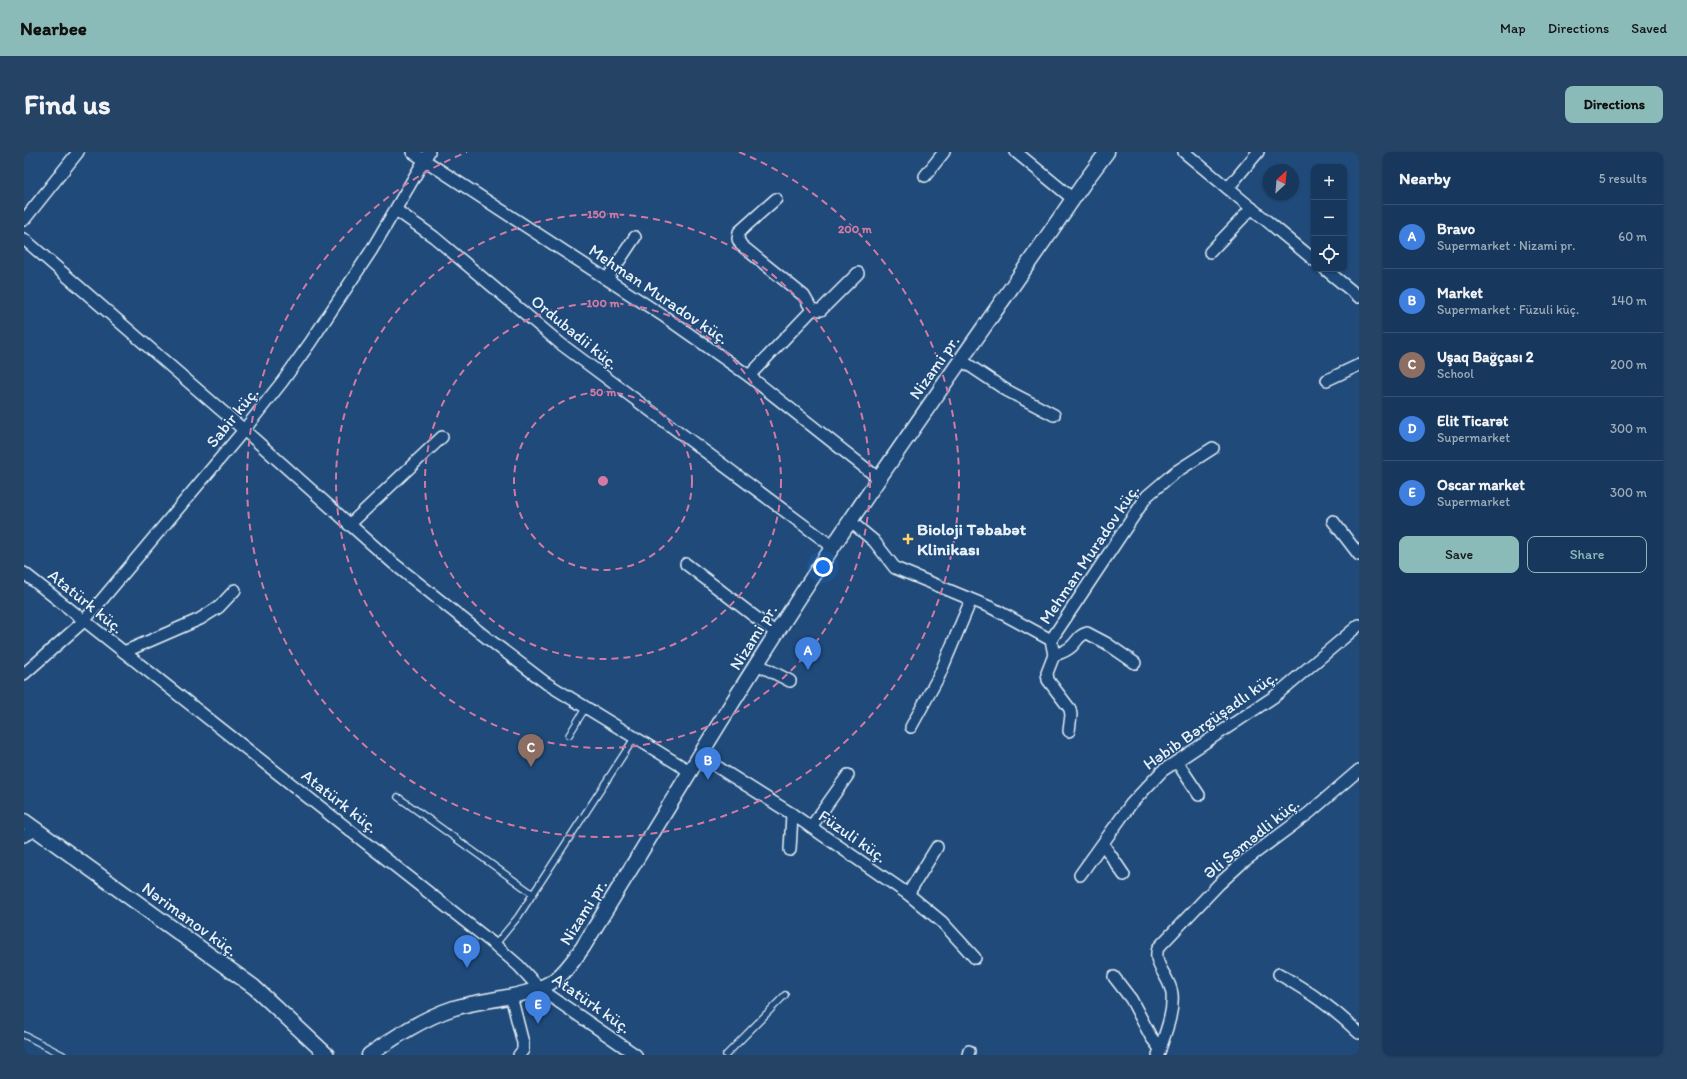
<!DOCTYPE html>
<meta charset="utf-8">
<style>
body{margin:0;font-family:Itim,sans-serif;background:#244365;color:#f1f3f6}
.controls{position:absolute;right:12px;top:12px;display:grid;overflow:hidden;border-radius:8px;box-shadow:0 1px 3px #0004}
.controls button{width:36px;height:36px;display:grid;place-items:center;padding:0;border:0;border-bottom:1px solid #365272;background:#17385c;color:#f1f3f6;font:20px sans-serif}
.compass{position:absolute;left:1239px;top:12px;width:36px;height:36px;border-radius:50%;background:#17385c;box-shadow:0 1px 3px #0004;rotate:26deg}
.you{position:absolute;left:799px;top:415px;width:14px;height:14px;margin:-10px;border:3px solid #fff;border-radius:50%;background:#1a73e8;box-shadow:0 0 0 6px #1a73e833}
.badge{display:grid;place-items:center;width:26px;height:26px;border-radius:50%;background:#8bbbb9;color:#fff;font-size:13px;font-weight:700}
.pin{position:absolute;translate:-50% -33px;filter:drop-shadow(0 1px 2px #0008)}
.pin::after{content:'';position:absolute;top:21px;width:14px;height:12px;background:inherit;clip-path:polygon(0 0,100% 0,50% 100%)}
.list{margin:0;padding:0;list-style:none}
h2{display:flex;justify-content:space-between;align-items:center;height:52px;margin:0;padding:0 16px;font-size:17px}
h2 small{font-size:13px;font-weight:400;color:#9eacbb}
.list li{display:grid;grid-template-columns:26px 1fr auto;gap:12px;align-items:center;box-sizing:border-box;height:64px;padding:0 16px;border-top:1px solid #365272}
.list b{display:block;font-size:15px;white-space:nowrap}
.list p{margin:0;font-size:13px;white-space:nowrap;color:#9eacbb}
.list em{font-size:13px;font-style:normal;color:#9eacbb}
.actions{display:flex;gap:8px;padding:12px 16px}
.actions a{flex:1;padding:9px 0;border:1px solid #8bbbb9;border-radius:8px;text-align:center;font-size:14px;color:#8bbbb9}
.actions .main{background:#8bbbb9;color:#111}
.icon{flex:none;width:22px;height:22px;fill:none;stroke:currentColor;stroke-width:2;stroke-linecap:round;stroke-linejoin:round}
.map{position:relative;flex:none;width:1335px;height:903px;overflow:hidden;border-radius:8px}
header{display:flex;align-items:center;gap:24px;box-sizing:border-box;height:56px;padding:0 20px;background:#8bbbb9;color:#111}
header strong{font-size:19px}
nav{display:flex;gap:22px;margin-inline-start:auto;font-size:14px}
.intro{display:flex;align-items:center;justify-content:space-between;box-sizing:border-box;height:96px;padding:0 24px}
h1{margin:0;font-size:28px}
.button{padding:10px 18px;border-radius:8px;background:#8bbbb9;color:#111;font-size:14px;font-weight:700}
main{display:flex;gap:24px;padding:0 24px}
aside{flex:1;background:#17385c;border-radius:8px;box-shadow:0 1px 3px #0004}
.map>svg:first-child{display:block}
</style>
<header>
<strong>Nearbee</strong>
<nav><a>Map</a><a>Directions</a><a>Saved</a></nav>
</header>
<div class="intro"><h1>Find us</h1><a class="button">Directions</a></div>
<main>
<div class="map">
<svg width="1335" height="903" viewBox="0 0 1335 903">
<rect width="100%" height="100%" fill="#1f4a7a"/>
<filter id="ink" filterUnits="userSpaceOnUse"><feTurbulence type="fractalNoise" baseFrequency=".025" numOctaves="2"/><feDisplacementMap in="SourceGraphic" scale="8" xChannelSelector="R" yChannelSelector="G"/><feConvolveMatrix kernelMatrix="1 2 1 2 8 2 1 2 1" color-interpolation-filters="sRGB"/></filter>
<g filter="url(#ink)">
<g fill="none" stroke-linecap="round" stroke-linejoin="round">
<defs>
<g id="service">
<polyline points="545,583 562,555"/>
<polyline points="374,645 509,742"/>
<polyline points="471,793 494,765 611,585"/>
<polyline points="0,883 39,903"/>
<polyline points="702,903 761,843"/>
</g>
<g id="minor">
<polyline points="388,0 641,165 725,224 854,326"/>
<polyline points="992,0 1049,47"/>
<polyline points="1160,0 1290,108"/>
<polyline points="901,24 920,0"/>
<polyline points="1204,36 1234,0"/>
<polyline points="752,47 715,80 714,87 717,93 780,144 788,158"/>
<polyline points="372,58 410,85 537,192 809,395"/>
<polyline points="0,68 54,0"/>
<polyline points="0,87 220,278 369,411 463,486 522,531 667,620"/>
<polyline points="1186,100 1228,56"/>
<polyline points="1301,117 1335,145"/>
<polyline points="583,127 611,85"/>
<polyline points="937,208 982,238 1030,263"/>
<polyline points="725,224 788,158 797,158 834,121"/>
<polyline points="1303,228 1335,213"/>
<polyline points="826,369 850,389 871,416 968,456 1027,488 1123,344 1150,321 1189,296"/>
<polyline points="1309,369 1335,403"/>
<polyline points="325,373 418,285"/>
<polyline points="662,412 752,481"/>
<polyline points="0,421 471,793 495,814 516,837 612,903"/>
<polyline points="1027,488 1030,503 1023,521 1024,528 1046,557 1047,563 1045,579"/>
<polyline points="100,500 176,467 195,455 211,438"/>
<path d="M 1030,503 C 1037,501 1043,499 1048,494 C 1054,488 1055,483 1063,481 L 1082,491 L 1111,511"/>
<polyline points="733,512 766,529"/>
<polyline points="0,522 60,469 220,278 258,230 286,191 347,99 405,0"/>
<polyline points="887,575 915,524 947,448"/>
<polyline points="676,604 768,662 884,742 918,770 951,806"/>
<polyline points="1153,610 1175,643"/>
<polyline points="787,675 824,623"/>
<polyline points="0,684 13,678"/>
<polyline points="1079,692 1100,723"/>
<polyline points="766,698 768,662"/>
<polyline points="1056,723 1107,652 1138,619 1251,544 1335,473"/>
<polyline points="884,742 913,695"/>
<path d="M 1255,822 C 1287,841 1308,855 1335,881"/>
<polyline points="1090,825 1107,847 1127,885 1136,897"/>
<polyline points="487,844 499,891 499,898 495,903"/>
<polyline points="944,903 945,899"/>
<path d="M 1134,903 C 1140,884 1150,862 1148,842 C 1146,824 1128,813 1134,796 L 1195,732 L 1219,710 L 1285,661 L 1335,618"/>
</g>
<g id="tertiary">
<polyline points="0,669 230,835 303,903"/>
<path d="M 345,903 C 371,885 399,866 430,856 C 461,846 505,847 532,827 C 543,819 551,806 559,795 C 641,661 721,526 808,396 C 891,271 978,151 1062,28 L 1083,0"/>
</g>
</defs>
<use href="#service" stroke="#e8f1f8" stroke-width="8"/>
<use href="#minor" stroke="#e8f1f8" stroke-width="14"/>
<use href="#tertiary" stroke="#e8f1f8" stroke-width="17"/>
<use href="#service" stroke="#1f4a7a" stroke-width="5.5"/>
<use href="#minor" stroke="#1f4a7a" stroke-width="11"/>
<use href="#tertiary" stroke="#1f4a7a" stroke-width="14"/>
</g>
</g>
<g fill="none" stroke="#d37aa2" stroke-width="2" stroke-dasharray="7 5">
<circle cx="579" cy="329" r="89"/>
<circle cx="579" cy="329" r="178"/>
<circle cx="579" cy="329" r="267"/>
<path d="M715 0A356 356 0 1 1 443 0"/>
</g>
<path fill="#ffd166" stroke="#1f4a7a" stroke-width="1.5" d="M882 381h4v4h4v4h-4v4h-4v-4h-4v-4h4z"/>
<g text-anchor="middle" stroke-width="3" stroke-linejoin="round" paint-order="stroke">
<g font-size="17" fill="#e8f1f8" stroke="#1f4a7a">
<text transform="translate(635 142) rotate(34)" y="6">Mehman Muradov küç.</text>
<text transform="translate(551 180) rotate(39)" y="6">Ordubadii küç.</text>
<text transform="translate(910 215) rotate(-55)" y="6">Nizami pr.</text>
<text transform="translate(208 265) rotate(-51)" y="6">Sabir küç.</text>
<text transform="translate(1065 402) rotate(-56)" y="6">Mehman Muradov küç.</text>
<text transform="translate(62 449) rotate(39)" y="6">Atatürk küç.</text>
<text transform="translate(729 485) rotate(-58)" y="6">Nizami pr.</text>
<text transform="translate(1186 568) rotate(-35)" y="6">Həbib Bərgüşadlı küç.</text>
<text transform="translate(316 649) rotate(38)" y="6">Atatürk küç.</text>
<text transform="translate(829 684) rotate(35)" y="6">Füzuli küç.</text>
<text transform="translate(1227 686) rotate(-39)" y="6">Əli Səmədli küç.</text>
<text transform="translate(559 760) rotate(-58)" y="6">Nizami pr.</text>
<text transform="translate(166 767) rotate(36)" y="6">Nərimanov küç.</text>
<text transform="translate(568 851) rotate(35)" y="6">Atatürk küç.</text>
</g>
<g font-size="17" font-weight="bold" fill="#e8f1f8" stroke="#1f4a7a" text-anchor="start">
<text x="893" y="383">Bioloji Təbabət<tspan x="893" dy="20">Klinikası</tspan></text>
</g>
</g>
<circle cx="579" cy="329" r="6" fill="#d37aa2" stroke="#1f4a7a" stroke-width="2"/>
<g font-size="12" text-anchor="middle" font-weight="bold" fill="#d37aa2" stroke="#1f4a7a" stroke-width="3" stroke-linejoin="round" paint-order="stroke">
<text x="579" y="66">150 m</text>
<text x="831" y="81">200 m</text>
<text x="579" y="155">100 m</text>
<text x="579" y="244">50 m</text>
</g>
</svg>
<div class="controls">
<button>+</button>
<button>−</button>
<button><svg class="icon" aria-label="locate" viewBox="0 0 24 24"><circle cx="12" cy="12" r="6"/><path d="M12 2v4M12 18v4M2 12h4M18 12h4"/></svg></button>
</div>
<svg class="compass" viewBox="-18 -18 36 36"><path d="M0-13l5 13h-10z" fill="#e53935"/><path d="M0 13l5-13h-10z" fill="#9eacbb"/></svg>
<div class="you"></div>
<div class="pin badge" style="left:784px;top:518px;background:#3f7fe0">A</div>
<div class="pin badge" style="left:684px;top:628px;background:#3f7fe0">B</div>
<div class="pin badge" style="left:507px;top:615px;background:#8d6e63">C</div>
<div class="pin badge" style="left:443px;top:816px;background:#3f7fe0">D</div>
<div class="pin badge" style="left:514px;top:872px;background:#3f7fe0">E</div>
</div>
<aside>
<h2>Nearby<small>5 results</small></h2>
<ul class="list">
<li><span class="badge" style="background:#3f7fe0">A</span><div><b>Bravo</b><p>Supermarket · Nizami pr.</p></div><em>60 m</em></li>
<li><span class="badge" style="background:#3f7fe0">B</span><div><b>Market</b><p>Supermarket · Füzuli küç.</p></div><em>140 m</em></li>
<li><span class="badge" style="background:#8d6e63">C</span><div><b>Uşaq Bağçası 2</b><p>School</p></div><em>200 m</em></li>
<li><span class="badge" style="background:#3f7fe0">D</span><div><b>Elit Ticarət</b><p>Supermarket</p></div><em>300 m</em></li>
<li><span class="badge" style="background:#3f7fe0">E</span><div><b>Oscar market</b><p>Supermarket</p></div><em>300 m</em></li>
</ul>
<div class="actions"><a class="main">Save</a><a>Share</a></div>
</aside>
</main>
